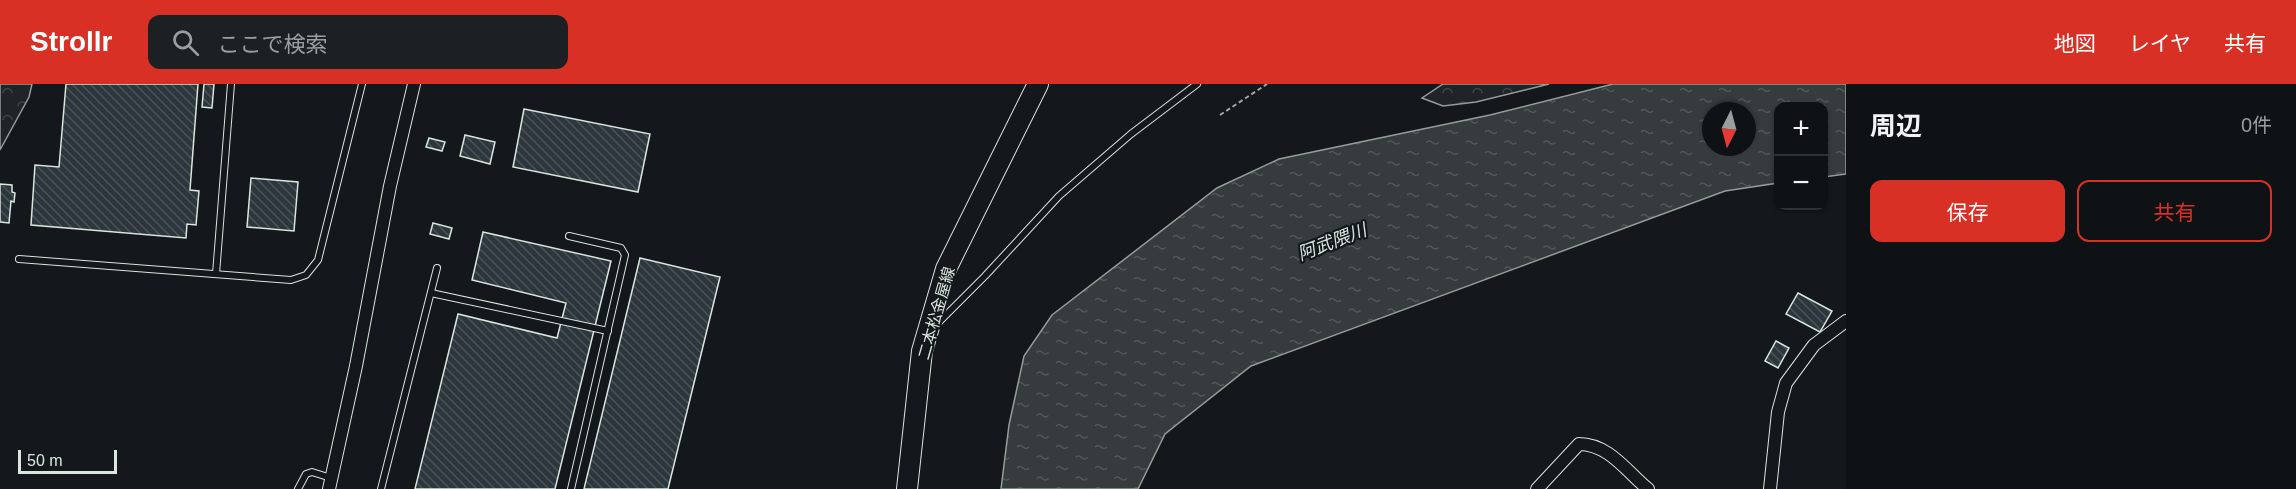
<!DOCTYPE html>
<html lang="ja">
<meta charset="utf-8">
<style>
body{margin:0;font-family:Arial,"Noto Sans JP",sans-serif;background:#1d2022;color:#f1f3f6}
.controls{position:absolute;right:18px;top:18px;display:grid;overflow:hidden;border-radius:12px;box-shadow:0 2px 4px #0004}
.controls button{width:54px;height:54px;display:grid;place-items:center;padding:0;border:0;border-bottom:2px solid #2f3234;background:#0f1215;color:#f1f3f6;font:30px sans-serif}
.compass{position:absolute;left:1702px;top:18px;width:54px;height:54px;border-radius:50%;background:#0f1215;box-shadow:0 2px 4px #0004;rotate:186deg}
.scale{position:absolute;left:18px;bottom:15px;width:99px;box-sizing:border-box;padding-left:6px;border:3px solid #d8e6dc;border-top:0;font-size:16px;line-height:21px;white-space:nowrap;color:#d8e6dc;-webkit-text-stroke:4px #14181c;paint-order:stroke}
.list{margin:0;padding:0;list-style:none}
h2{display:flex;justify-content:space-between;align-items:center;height:78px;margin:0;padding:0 24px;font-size:26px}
h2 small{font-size:20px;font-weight:400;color:#9b9ea0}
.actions{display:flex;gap:12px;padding:18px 24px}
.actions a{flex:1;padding:14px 0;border:2px solid #d93025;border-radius:12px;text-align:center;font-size:21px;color:#d93025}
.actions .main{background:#d93025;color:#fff}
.icon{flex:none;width:33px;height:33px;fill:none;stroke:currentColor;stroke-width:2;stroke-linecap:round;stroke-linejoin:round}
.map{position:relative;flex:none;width:1846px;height:405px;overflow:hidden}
header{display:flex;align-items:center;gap:36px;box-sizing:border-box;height:84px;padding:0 30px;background:#d93025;color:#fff}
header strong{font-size:28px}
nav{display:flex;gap:33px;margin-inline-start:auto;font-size:21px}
.search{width:420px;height:54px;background:#1d2022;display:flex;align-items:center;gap:15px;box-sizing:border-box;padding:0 21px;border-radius:12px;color:#9b9ea0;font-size:22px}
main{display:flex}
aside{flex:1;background:#0f1215}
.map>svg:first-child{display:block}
</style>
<header>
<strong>Strollr</strong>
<div class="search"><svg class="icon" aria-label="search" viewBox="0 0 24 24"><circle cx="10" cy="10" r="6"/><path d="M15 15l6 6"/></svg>ここで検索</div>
<nav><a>地図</a><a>レイヤ</a><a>共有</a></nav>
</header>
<main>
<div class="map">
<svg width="1846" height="405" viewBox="0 0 1846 405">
<defs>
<pattern id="forest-crowns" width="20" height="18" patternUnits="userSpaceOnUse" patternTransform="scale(1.5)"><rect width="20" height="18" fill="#202428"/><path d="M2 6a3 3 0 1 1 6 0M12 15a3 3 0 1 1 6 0" fill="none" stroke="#404447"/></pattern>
<pattern id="water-ripples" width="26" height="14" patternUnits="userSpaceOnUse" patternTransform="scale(1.5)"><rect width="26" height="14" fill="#363b3e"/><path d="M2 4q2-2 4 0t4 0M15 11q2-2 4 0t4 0" fill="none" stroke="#525759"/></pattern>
<pattern id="building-back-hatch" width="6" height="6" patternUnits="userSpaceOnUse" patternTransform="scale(1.5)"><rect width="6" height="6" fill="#2c363c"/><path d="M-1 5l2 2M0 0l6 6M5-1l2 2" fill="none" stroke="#4a5358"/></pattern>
</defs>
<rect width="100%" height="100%" fill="#14181c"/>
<g fill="url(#forest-crowns)" stroke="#939e99" stroke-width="1.5">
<polygon points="0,0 32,0 29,13 0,66"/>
<polygon points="1443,0 1549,0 1476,18 1443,22 1422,14"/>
</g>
<path fill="url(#water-ripples)" stroke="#939e99" stroke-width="1.5" fill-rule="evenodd" d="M 1613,0 L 1846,0 L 1846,90 L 1824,93 L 1824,22 L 1778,22 L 1778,99 L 1725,107 L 1251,282 L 1165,350 L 1138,405 L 1001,405 L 1009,341 L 1024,272 L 1052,231 L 1217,104 L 1279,75 L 1490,31 ZM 1711,27 L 1747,27 L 1747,63 L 1711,63 Z"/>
<g fill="url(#building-back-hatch)" stroke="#d8e6dc" stroke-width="1.5">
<polygon points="66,0 198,0 190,106 199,107 196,141 187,140 186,154 31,141 35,81 59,83"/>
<polygon points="204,0 214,0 212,24 202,23"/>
<polygon points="524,25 650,50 638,108 513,83"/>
<polygon points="465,51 495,58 490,80 460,72"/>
<polygon points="429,54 445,58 442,67 426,63"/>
<polygon points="251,94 298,98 294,147 247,143"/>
<polygon points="0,100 12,101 12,108 15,109 14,118 11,117 9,139 0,138"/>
<polygon points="433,139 452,144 449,155 430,150"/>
<polygon points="483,148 611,177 555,405 415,405 458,230 557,254 566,219 472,196"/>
<polygon points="640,174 720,193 668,405 584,405"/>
<polygon points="1798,209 1832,227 1820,248 1786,230"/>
<polygon points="1776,257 1789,264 1778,284 1765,277"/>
</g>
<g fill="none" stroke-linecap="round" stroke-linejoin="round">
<defs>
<g id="service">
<polyline points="569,152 621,164 625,171 571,405"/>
<polyline points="19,175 291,196 306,191 318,176 362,0"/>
<polyline points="216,190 231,0"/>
<polyline points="431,209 608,247"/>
<polyline points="936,241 985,192 1059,112 1131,50 1197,0"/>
<polyline points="298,405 306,390 312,388 331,394"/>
<polyline points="381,405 437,184"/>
</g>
<g id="minor">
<polyline points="329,405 356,282 390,102 414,0"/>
<path d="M 1537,405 L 1579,360 C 1609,360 1627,388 1648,405"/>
<polyline points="1770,405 1778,328 1786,299 1814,261 1846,237"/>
</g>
<polyline id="primary" points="907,405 922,267 946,185 1038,0"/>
</defs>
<use href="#service" stroke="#d8e6dc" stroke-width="8"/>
<use href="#minor" stroke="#d8e6dc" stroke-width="14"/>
<use href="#primary" stroke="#d8e6dc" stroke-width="22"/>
<polyline stroke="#9da8a2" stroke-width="2" stroke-dasharray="4.5 3" stroke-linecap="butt" points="1220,31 1267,0"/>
<use href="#service" stroke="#14181c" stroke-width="6"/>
<use href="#minor" stroke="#14181c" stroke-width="12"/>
<use href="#primary" stroke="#14181c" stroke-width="20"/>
</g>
<g text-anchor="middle" stroke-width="4.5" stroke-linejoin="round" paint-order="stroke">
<g font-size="16" fill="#d8e6dc" stroke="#14181c">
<text transform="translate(936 229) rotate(-74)" y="6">二本松金屋線</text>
</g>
<g font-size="18" font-style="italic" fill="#d8e6dc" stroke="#14181c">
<text transform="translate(1332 158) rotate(-21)" y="6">阿武隈川</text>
</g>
</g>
</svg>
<div class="controls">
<button>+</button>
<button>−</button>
</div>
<svg class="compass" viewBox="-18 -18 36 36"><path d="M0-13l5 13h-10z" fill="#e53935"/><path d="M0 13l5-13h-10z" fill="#9b9ea0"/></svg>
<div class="scale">50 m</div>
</div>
<aside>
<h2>周辺<small>0件</small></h2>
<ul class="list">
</ul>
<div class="actions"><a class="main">保存</a><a>共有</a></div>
</aside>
</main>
